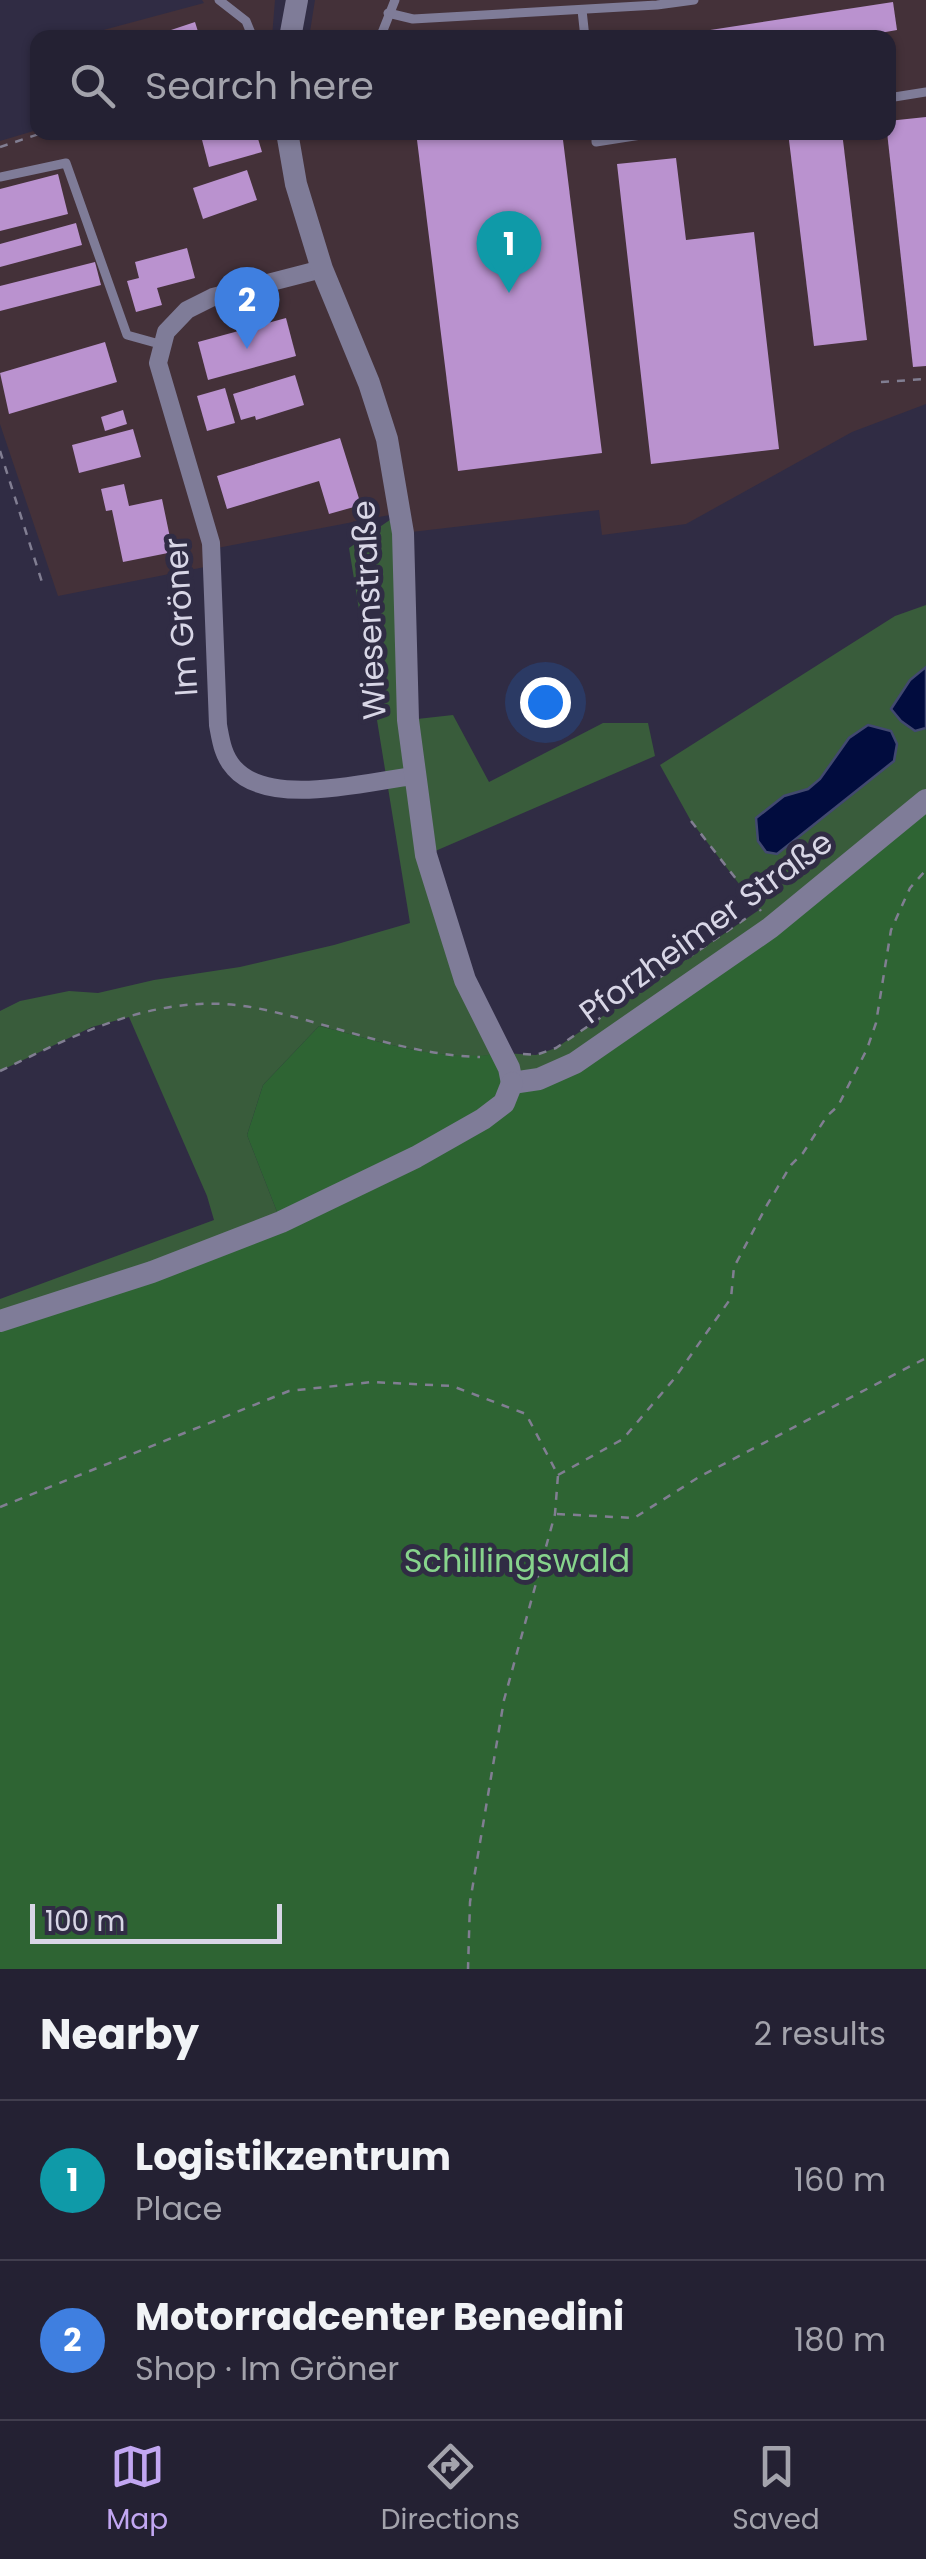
<!DOCTYPE html>
<meta charset="utf-8">
<style>
body{margin:0;font-family:Poppins,sans-serif;background:#2c293b;color:#f1f3f6}
.scale{position:absolute;left:30px;bottom:25px;width:252px;box-sizing:border-box;padding-left:10px;border:5px solid #d8d6e6;border-top:0;font-size:28px;line-height:35px;white-space:nowrap;color:#d8d6e6;-webkit-text-stroke:8px #302c44;paint-order:stroke}
.you{position:absolute;left:545px;top:702px;width:35px;height:35px;margin:-25px;border:8px solid #fff;border-radius:50%;background:#1a73e8;box-shadow:0 0 0 15px #1a73e833}
.badge{display:grid;place-items:center;width:65px;height:65px;border-radius:50%;background:#c2a7f2;color:#fff;font-size:32px;font-weight:700}
.pin{position:absolute;translate:-50% -82px;filter:drop-shadow(0 2px 5px #0008)}
.pin::after{content:'';position:absolute;top:52px;width:35px;height:30px;background:inherit;clip-path:polygon(0 0,100% 0,50% 100%)}
.list{margin:0;padding:0;list-style:none}
h2{display:flex;justify-content:space-between;align-items:center;height:130px;margin:0;padding:0 40px;font-size:42px}
h2 small{font-size:32px;font-weight:400;color:#a3a3ac}
.list li{display:grid;grid-template-columns:65px 1fr auto;gap:30px;align-items:center;box-sizing:border-box;height:160px;padding:0 40px;border-top:2px solid #413e4e}
.list b{display:block;font-size:38px;white-space:nowrap}
.list p{margin:0;font-size:32px;white-space:nowrap;color:#a3a3ac}
.list em{font-size:32px;font-style:normal;color:#a3a3ac}
.icon{flex:none;width:55px;height:55px;fill:none;stroke:currentColor;stroke-width:2;stroke-linecap:round;stroke-linejoin:round}
.map{position:relative;flex:none;width:926px;height:1969px;overflow:hidden}
.search{position:absolute;background:#242133;box-shadow:0 2px 8px #0004;left:30px;right:30px;top:30px;height:110px;display:flex;align-items:center;gap:25px;box-sizing:border-box;padding:0 35px;border-radius:20px;color:#a3a3ac;font-size:38px}
.sheet{height:450px;background:#242133}
nav{display:flex;justify-content:space-around;align-items:center;box-sizing:border-box;height:140px;border-top:2px solid #413e4e;background:#242133;font-size:28px;color:#a3a3ac}
nav a{display:grid;justify-items:center;gap:5px}
nav .on{color:#c2a7f2}
.map>svg:first-child{display:block}
</style>
<div class="map">
<svg width="926" height="1969" viewBox="0 0 926 1969">
<rect width="100%" height="100%" fill="#302c44"/>
<g fill="#443139">
<polygon points="202,0 275,0 272,37 96,38 96,32 204,3"/>
<polygon points="315,0 926,0 926,404 852,432 686,524 602,535 599,510 403,533 400,513 212,549 215,565 58,596 0,424 0,141 37,130 38,132 888,132 888,38 309,38"/>
</g>
<path fill="#395c3b" d="M 400,513 L 408,720 L 453,715 L 489,782 L 603,723 L 648,723 L 655,756 L 426,855 L 502,1053 L 536,1055 L 556,1048 L 759,910 L 691,821 L 660,765 L 895,616 L 926,605 L 926,800 L 575,1063 L 512,1083 L 501,1054 C 441,1064 377,1040 319,1026 L 263,1085 L 247,1135 L 281,1222 L 0,1321 L 0,1299 L 214,1220 L 207,1196 L 129,1017 L 92,1027 L 0,1071 L 0,1011 L 20,1001 L 69,991 L 98,993 L 154,980 L 240,967 L 334,945 L 410,923 L 349,548 Z"/>
<path fill="#2e6433" d="M 926,800 L 926,1969 L 0,1969 L 0,1321 L 281,1222 L 247,1135 L 263,1085 L 319,1026 C 377,1040 442,1064 502,1053 L 512,1082 L 575,1063 Z"/>
<g fill="#010c3e" stroke="#424970" stroke-width="2.5">
<polygon points="926,667 926,728 915,731 901,721 891,709 910,680"/>
<polygon points="868,725 891,731 897,744 894,761 777,854 766,852 758,841 756,818 784,796 808,789 820,779 849,738"/>
</g>
<g fill="#ba92cf">
<polygon points="893,2 897,30 852,38 658,38"/>
<polygon points="195,22 200,38 150,38 150,37"/>
<polygon points="926,117 926,366 913,367 887,132 888,121"/>
<polygon points="200,132 256,132 262,152 209,167"/>
<polygon points="416,132 562,132 602,453 458,471"/>
<polygon points="788,132 842,132 867,340 814,346"/>
<polygon points="676,158 686,240 754,232 779,449 651,464 617,164"/>
<polygon points="247,170 257,200 203,219 193,188"/>
<polygon points="58,174 68,214 0,231 0,189"/>
<polygon points="76,223 82,245 0,267 0,244"/>
<polygon points="187,248 195,278 157,288 162,305 136,312 127,281 139,278 135,262"/>
<polygon points="95,262 101,285 0,311 0,286"/>
<polygon points="286,318 296,356 208,380 198,342"/>
<polygon points="105,342 117,382 9,414 0,373"/>
<polygon points="295,375 304,405 256,420 255,416 241,420 233,394"/>
<polygon points="225,388 235,423 207,431 197,396"/>
<polygon points="123,410 127,424 105,431 101,417"/>
<polygon points="133,429 141,457 79,473 72,445"/>
<polygon points="340,438 361,505 329,514 319,481 227,509 217,476"/>
<polygon points="124,484 129,506 162,499 173,552 123,562 112,510 106,511 101,489"/>
</g>
<g fill="none" stroke-linecap="round" stroke-linejoin="round">
<g stroke="#817e92" stroke-width="2.5" stroke-dasharray="8 8" stroke-linecap="butt">
<polyline points="0,147 45,132"/>
<polyline points="881,382 926,379"/>
<polyline points="0,451 42,582"/>
<polyline points="691,821 761,911"/>
<polyline points="523,1054 536,1055 556,1048 748,917"/>
<path d="M 0,1071 C 81,1032 163,990 256,1008 C 331,1023 403,1055 480,1057"/>
<polyline points="558,1475 623,1439 674,1379 731,1298 734,1267 767,1205 791,1165 803,1153 827,1116 838,1106 867,1049 876,1023 891,930 910,888 926,870"/>
<polyline points="0,1507 289,1391 372,1382 452,1386 526,1414 558,1475 555,1514 504,1700 470,1902 468,1969"/>
<polyline points="557,1514 634,1518 699,1477 926,1358"/>
</g>
<g stroke="#7f7c98" stroke-width="9">
<polyline points="219,0 246,21 253,38"/>
<polyline points="582,10 585,38"/>
<polyline points="388,13 413,19 657,5 694,0"/>
<polyline points="380,38 395,0"/>
<polyline points="888,98 926,92"/>
<polyline points="596,132 596,142 660,132"/>
<polyline points="0,177 66,163 127,335 163,345"/>
</g>
<path stroke="#7f7c98" stroke-width="18" d="M 322,269 L 213,297 L 187,310 L 166,332 L 158,363 L 211,543 L 218,725 C 221,741 223,756 234,768 C 269,808 366,782 413,776"/>
<g stroke="#7f7c98" stroke-width="22">
<polyline points="290,38 297,0"/>
<polyline points="287,132 296,184 322,269 369,383 387,439 403,533 408,720 426,855 465,980 509,1068 512,1083"/>
<polyline points="512,1083 539,1079 575,1063 770,928 926,800"/>
<polyline points="0,1321 152,1272 281,1222 416,1157 483,1119 504,1103 512,1083"/>
</g>
</g>
<g text-anchor="middle" stroke-width="10" stroke-linejoin="round" paint-order="stroke">
<g font-size="32" fill="#d8d6e6" stroke="#302c44">
<text transform="translate(369 610) rotate(-93)" y="11">Wiesenstraße</text>
<text transform="translate(181 617) rotate(-94)" y="11">Im Gröner</text>
<text transform="translate(706 927) rotate(-36)" y="11">Pforzheimer Straße</text>
</g>
<g font-size="32" fill="#87d48c" stroke="#302c44">
<text x="517" y="1572">Schillingswald</text>
</g>
</g>
</svg>
<div class="scale">100 m</div>
<div class="you"></div>
<div class="pin badge" style="left:509px;top:293px;background:#0f9aa8">1</div>
<div class="pin badge" style="left:247px;top:349px;background:#3f7fe0">2</div>
<div class="search"><svg class="icon" aria-label="search" viewBox="0 0 24 24"><circle cx="10" cy="10" r="6"/><path d="M15 15l6 6"/></svg>Search here</div>
</div>
<section class="sheet">
<h2>Nearby<small>2 results</small></h2>
<ul class="list">
<li><span class="badge" style="background:#0f9aa8">1</span><div><b>Logistikzentrum</b><p>Place</p></div><em>160 m</em></li>
<li><span class="badge" style="background:#3f7fe0">2</span><div><b>Motorradcenter Benedini</b><p>Shop · Im Gröner</p></div><em>180 m</em></li>
</ul>
</section>
<nav>
<a class="on"><svg class="icon" aria-label="map" viewBox="0 0 24 24"><path d="M3 6l6-2 6 2 6-2v14l-6 2-6-2-6 2zM9 4v14M15 6v14"/></svg>Map</a>
<a><svg class="icon" aria-label="directions" viewBox="0 0 24 24"><path d="M12 3l9 9-9 9-9-9zM9 14v-3h6M13 9l2 2-2 2"/></svg>Directions</a>
<a><svg class="icon" aria-label="saved" viewBox="0 0 24 24"><path d="M7 4h10v16l-5-4-5 4z"/></svg>Saved</a>
</nav>
